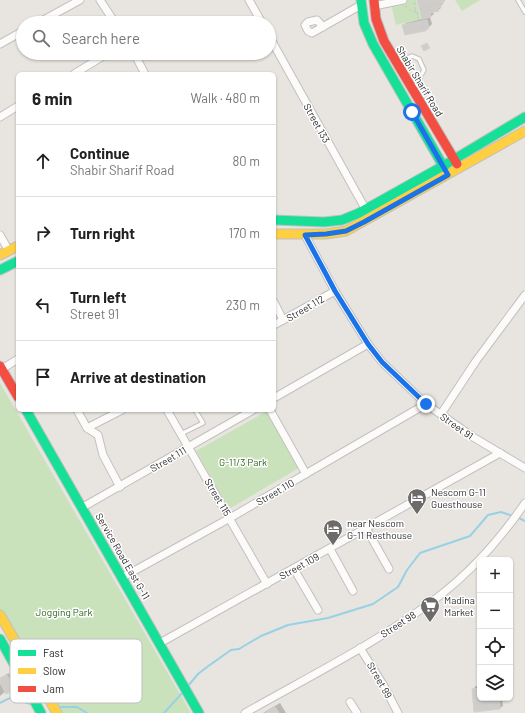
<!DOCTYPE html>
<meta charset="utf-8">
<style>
body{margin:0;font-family:Barlow,sans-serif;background:#f6f6f6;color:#222}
.controls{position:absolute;right:12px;bottom:12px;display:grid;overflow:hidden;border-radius:6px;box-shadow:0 1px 3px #0004}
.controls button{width:36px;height:36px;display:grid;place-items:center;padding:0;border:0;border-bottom:1px solid #e0e0e0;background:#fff;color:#222;font:20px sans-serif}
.stop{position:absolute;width:12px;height:12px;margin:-9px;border:3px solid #1a73e8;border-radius:50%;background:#fff}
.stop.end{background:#1a73e8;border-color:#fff;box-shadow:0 1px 4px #0008}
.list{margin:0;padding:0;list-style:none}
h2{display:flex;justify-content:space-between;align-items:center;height:52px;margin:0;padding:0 16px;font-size:17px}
h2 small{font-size:13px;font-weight:400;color:#767676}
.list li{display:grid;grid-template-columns:26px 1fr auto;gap:12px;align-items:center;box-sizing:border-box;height:72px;padding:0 16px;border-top:1px solid #e0e0e0}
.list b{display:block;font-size:15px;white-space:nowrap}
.list p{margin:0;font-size:13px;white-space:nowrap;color:#767676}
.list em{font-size:13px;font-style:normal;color:#767676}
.icon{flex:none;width:22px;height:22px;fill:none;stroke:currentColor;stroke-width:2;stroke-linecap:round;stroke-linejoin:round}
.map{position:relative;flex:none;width:525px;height:713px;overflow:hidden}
.search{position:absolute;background:#fff;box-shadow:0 1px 3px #0004;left:16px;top:16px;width:260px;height:44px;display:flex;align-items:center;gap:10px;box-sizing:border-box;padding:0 14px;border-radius:22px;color:#767676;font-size:15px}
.panel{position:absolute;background:#fff;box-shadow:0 1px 3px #0004;left:16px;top:72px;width:260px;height:340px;border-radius:6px}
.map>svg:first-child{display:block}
</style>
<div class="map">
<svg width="525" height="713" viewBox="0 0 525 713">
<rect width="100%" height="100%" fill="#e8e5e0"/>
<g fill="#cae2bb">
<polygon points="390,0 416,0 421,19 396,25"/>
<polygon points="455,0 480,0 462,11"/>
<polygon points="0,383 191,713 54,713 0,620"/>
<polygon points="267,411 299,468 229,509 196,451"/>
</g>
<g fill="#0003">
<polygon points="418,0 445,0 441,6 441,8 438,10 433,12 434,14 430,17 432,24 429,27 403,25 406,23 422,19"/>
<polygon points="9,673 13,682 16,681 18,686 6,691 0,696 0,684 1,683 0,678"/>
<polygon points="476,686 480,686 480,698 502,698 503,706 500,708 475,711 473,689"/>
<polygon points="280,703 286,713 263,713"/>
</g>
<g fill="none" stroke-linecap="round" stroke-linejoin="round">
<g stroke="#98d0e6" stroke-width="2">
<polyline points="517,517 525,521"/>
<polyline points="188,686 198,674 207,667 231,650 239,649 261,636 288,625 328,618 373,604 398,587 407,570 420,553 470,536 488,515 501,512 513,516"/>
<path d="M 0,703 C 21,691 13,702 31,704"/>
<polyline points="58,707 77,707 87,713"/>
<polyline points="164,713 184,691"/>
</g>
</g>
<g fill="#cfcdca" stroke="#d3d1cc">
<polygon points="417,0 443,0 444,3 440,3 441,7 438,8 439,11 430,13 431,17 422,19"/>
<polygon points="427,20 429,28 425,31 405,35 402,25"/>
<polygon points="427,43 430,48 424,51 421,46"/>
<polygon points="7,675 11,683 14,682 17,688 6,694 0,683 0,678"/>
<polygon points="480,688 480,698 499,698 500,709 474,712 472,689"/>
<polygon points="275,707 279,713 265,713"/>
</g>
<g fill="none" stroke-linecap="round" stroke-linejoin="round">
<defs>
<g id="lane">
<polyline points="518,0 525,12"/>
<polyline points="396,60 402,60 412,56 419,59 424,70 414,88"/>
<polyline points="181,434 203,423 195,410"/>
</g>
<g id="street">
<polyline points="100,0 115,23"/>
<polyline points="249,0 262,23"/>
<polyline points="374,6 403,0"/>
<polyline points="38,23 80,0"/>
<polyline points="323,27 317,20 308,22 305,25 308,31 312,33 361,5"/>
<polyline points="269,36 366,210"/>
<polyline points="0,44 23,31"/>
<polyline points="134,53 145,74"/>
<polyline points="74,74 108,53"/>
<polyline points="0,117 18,106"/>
<polyline points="0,235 9,251"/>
<polyline points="305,235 335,291 368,344 382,362 426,404 473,437 525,468"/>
<polyline points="274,302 283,320"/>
<polyline points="274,325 335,291"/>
<polyline points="2,369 18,359"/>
<polyline points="274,398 368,344"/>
<polyline points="77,410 87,428 98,435 103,455 120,487"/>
<polyline points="167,410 267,584"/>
<polyline points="270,410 306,474"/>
<polyline points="441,414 476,361 525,295"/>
<polyline points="87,428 122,410"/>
<polyline points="83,507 253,410"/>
<polyline points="366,528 389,569"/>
<polyline points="330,549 353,591"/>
<polyline points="294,569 318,610"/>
<polyline points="123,577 230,518 426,404"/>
<polyline points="160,643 500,453"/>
<polyline points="360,648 384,686 398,713"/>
<polyline points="350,702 357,713"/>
<path d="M 245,713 C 310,676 379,642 438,597 C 472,571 501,538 525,503"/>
</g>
<g id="fast">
<polyline points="361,0 364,23 373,44 446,171"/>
<polyline points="274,220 324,222 342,220 359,213 443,166 525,117"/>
<polyline points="0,270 18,261"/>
<polyline points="26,410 199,713"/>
<polyline points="0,639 41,713"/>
</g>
<g id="slow">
<polyline points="274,234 326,234 346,231 525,131"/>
<polyline points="0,255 18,246"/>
<polyline points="0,615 57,713"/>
</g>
<g id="jam">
<polyline points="374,0 376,19 384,41 457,164"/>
<polyline points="0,366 18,397"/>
</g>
</defs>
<use href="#lane" stroke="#c1c1c1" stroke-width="5.5"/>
<use href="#street" stroke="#c1c1c1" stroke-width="9"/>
<use href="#fast" stroke="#c1c1c1" stroke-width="11"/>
<use href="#slow" stroke="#c1c1c1" stroke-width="11"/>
<use href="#jam" stroke="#c1c1c1" stroke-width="11"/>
<g stroke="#c6c6c5" stroke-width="1" stroke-dasharray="3 2" stroke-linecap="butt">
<polyline points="405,6 411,11 416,12 414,0"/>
<polyline points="417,12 419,21"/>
</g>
<use href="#lane" stroke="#fcfbfa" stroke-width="3.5"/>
<use href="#street" stroke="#fcfbfa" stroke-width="7"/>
<use href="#fast" stroke="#16e098" stroke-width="9"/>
<use href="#slow" stroke="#ffcf43" stroke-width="9"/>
<use href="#jam" stroke="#f24e42" stroke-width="9"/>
</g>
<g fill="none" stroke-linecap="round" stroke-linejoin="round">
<polyline stroke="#1a73e8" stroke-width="5" points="412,112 448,175 364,222 346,231 326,234 305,235 335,291 368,344 382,362 426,404"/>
</g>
<defs>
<symbol id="hotel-pin" viewBox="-11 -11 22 30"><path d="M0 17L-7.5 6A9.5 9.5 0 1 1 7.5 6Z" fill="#6c6b6a" stroke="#fff"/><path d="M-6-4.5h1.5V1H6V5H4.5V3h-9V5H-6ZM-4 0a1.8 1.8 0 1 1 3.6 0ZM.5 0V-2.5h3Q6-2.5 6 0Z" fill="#fff"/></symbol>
<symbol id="supermarket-pin" viewBox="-11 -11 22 30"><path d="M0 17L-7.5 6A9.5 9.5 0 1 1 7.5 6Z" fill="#6c6b6a" stroke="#fff"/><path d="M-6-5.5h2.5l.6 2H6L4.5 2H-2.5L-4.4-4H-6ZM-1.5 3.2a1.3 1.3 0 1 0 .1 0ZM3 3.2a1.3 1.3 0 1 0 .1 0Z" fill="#fff"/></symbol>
</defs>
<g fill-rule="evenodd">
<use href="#hotel-pin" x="406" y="487" width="22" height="30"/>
<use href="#hotel-pin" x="322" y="518" width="22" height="30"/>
<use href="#supermarket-pin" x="419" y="595" width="22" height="30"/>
</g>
<g text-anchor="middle" stroke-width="3" stroke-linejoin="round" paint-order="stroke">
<g font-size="10" fill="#2a2a2a" stroke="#fff">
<text transform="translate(420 81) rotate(59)" y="4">Shabir Sharif Road</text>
<text transform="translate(317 123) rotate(61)" y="4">Street 133</text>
<text transform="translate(305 308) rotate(-30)" y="4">Street 112</text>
<text transform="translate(457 426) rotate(35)" y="4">Street 91</text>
<text transform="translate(168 459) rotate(-30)" y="4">Street 111</text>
<text transform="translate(275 492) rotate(-30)" y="4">Street 110</text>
<text transform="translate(218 497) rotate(59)" y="4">Street 115</text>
<text transform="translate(123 556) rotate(60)" y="4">Service Road East G-11</text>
<text transform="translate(299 566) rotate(-29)" y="4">Street 109</text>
<text transform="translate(398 624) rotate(-33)" y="4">Street 98</text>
<text transform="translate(380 680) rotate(60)" y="4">Street 99</text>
</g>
<g font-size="10" fill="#2a641e" stroke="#fff">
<text x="243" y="466">G-11/3 Park</text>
<text x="64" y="616">Jogging Park</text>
</g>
<g font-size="10" fill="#2a2a2a" stroke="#fff" text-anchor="start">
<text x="431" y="496">Nescom G-11<tspan x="431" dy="12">Guesthouse</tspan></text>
<text x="347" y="527">near Nescom<tspan x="347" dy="12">G-11 Resthouse</tspan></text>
<text x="444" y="604">Madina<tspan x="444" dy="12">Market</tspan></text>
</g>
</g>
<rect x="10" y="639" width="132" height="64" rx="6" fill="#fff" stroke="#bfbfbf" stroke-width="1"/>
<rect x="18" y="650" width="18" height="6" fill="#16e098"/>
<rect x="18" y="668" width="18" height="6" fill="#ffcf43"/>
<rect x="18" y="686" width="18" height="6" fill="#f24e42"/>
<g font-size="11" fill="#2a2a2a">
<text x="43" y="657">Fast</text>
<text x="43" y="675">Slow</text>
<text x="43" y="693">Jam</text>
</g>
</svg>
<div class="controls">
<button>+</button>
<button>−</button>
<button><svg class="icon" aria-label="locate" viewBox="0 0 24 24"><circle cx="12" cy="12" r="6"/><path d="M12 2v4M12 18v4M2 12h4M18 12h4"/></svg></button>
<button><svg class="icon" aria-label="layers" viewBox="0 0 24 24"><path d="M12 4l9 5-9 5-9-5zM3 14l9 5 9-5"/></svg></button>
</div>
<div class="stop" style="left:412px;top:112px"></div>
<div class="stop end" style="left:426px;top:404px"></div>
<div class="search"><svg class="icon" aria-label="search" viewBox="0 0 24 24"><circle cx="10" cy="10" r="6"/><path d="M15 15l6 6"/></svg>Search here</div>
<section class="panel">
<h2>6 min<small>Walk · 480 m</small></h2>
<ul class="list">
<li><svg class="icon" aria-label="ahead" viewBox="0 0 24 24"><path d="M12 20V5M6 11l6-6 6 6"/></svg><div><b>Continue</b><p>Shabir Sharif Road</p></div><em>80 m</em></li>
<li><svg class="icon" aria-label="right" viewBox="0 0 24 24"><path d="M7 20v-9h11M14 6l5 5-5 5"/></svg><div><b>Turn right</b></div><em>170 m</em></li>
<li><svg class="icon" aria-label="left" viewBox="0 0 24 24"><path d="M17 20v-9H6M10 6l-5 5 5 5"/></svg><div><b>Turn left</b><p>Street 91</p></div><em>230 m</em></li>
<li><svg class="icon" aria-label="arrive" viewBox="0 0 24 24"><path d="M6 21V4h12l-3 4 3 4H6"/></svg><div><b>Arrive at destination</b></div></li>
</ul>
</section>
</div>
